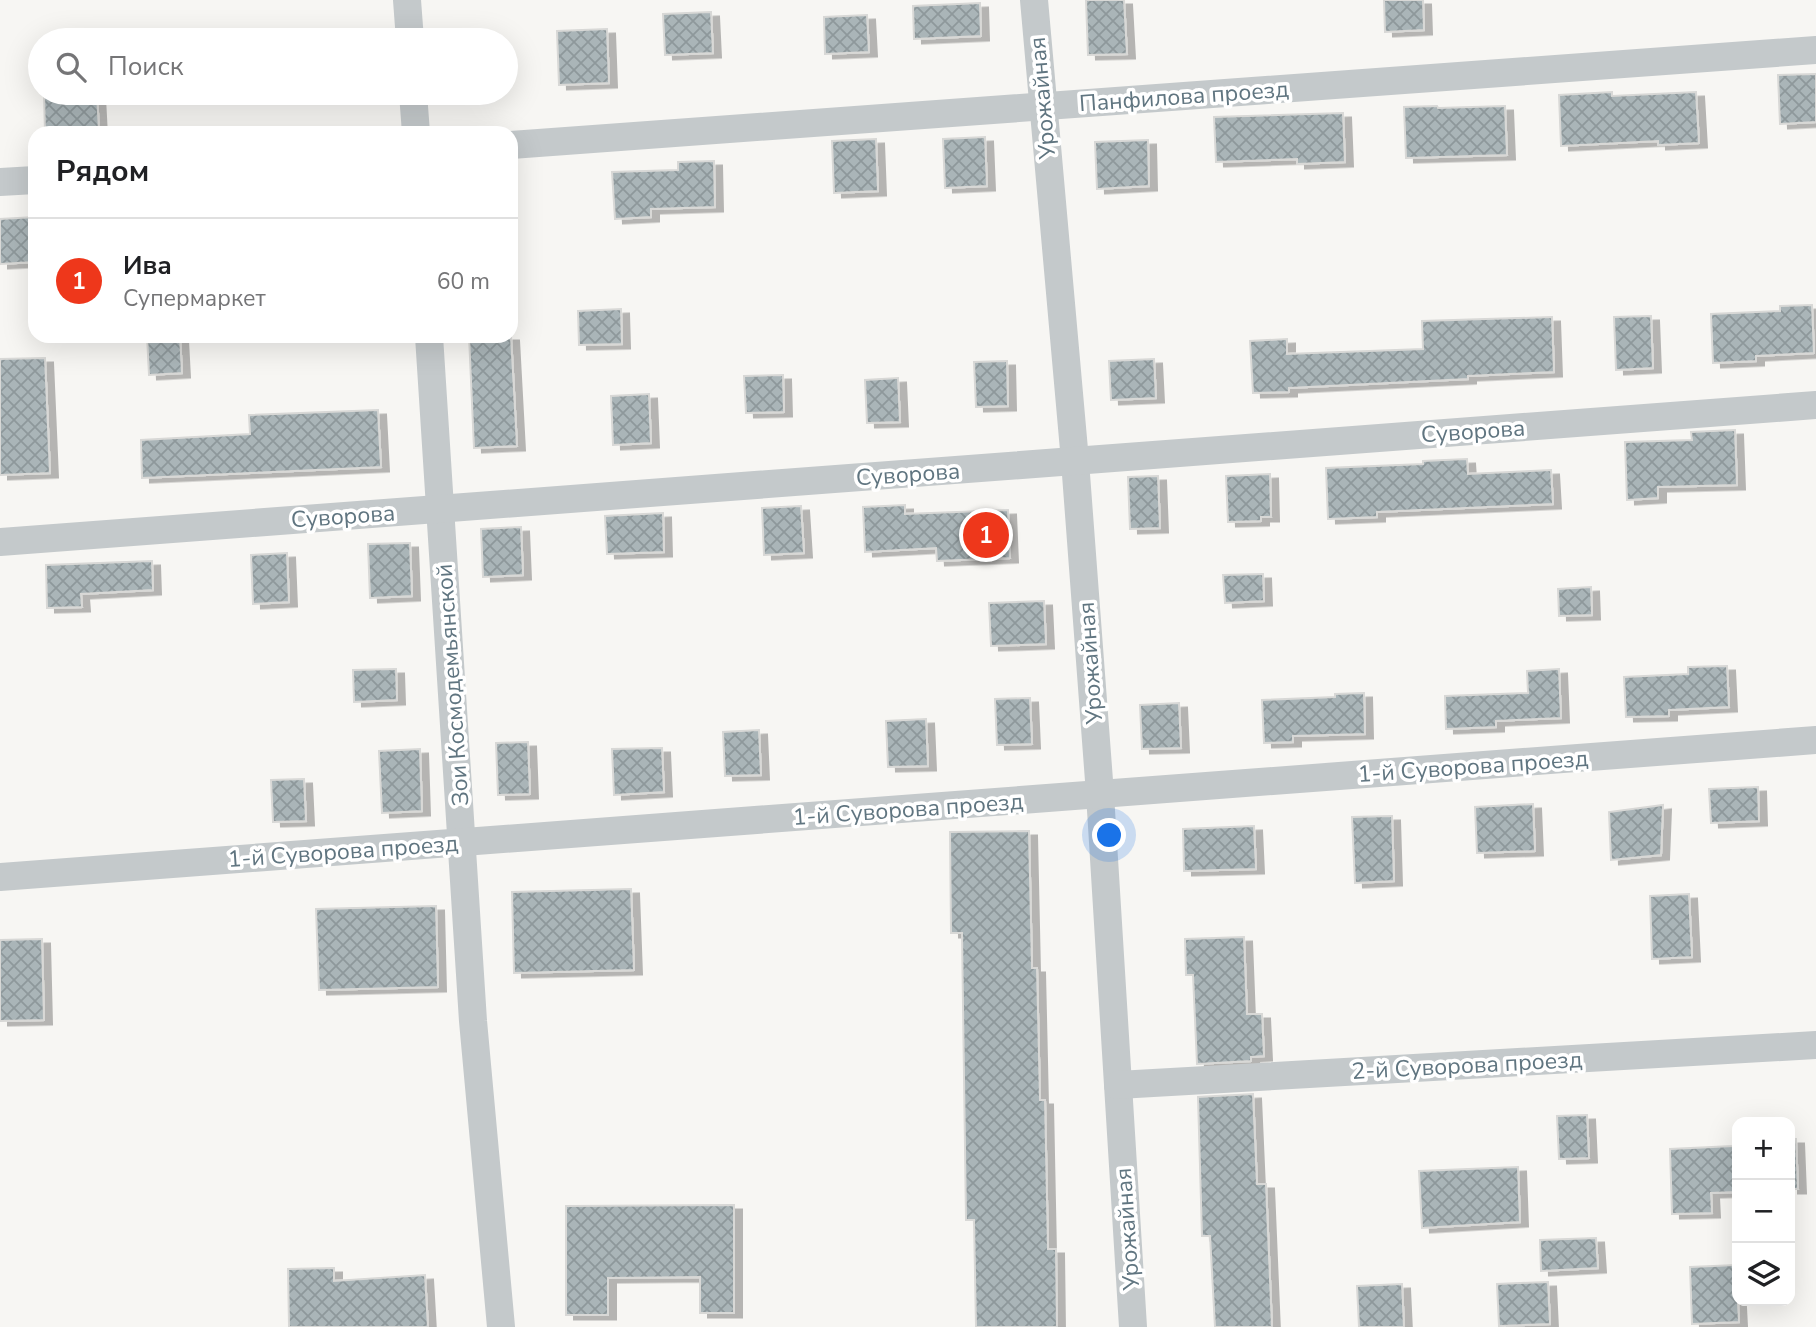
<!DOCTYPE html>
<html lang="ru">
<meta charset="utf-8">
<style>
body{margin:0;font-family:"Nunito Sans",sans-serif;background:#f2f2f2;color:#202124}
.controls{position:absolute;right:21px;bottom:21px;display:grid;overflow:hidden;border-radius:14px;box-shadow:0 7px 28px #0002}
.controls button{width:63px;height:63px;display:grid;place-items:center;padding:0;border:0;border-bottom:2px solid #e0e0e0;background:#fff;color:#202124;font:35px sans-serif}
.you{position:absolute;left:1110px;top:836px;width:24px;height:24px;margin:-18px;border:5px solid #fff;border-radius:50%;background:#1a73e8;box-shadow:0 0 0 10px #1a73e833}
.badge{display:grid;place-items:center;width:46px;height:46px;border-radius:50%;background:#ee371b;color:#fff;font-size:23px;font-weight:700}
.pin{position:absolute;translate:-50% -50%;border:4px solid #fff;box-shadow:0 2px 7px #0006}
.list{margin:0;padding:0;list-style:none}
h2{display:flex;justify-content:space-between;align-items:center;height:91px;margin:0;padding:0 28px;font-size:30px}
h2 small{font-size:23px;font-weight:400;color:#757577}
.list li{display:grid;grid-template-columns:46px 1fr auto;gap:21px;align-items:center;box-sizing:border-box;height:126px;padding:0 28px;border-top:2px solid #e0e0e0}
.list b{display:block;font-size:26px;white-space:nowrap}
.list p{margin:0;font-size:23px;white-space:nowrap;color:#757577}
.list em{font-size:23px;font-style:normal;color:#757577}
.icon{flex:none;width:38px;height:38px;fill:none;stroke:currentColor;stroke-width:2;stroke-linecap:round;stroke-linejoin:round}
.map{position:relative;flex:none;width:1816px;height:1327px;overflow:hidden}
.search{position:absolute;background:#fff;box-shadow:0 7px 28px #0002;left:28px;top:28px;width:490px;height:77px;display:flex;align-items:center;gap:18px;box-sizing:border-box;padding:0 24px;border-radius:38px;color:#757577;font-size:26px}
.panel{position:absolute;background:#fff;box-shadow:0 7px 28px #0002;left:28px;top:126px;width:490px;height:217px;border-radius:21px}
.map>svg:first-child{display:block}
</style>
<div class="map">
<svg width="1816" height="1327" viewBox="0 0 1816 1327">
<defs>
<pattern id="building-cross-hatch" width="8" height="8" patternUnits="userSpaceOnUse" patternTransform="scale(1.75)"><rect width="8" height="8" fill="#aab5b8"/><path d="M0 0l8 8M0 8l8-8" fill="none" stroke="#8e989b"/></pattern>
<filter id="shadow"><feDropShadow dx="8" dy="4.5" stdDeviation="0" flood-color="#0004"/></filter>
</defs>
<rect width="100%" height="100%" fill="#f7f6f3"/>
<g fill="url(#building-cross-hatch)" stroke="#d8d8d6" stroke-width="2" filter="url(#shadow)">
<polygon points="1086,0 1124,0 1127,54 1088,55"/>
<polygon points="1384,0 1423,0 1424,30 1385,32"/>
<polygon points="980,3 981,36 914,39 913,6"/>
<polygon points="711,12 713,53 665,55 663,14"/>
<polygon points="867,15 869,52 825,54 824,17"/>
<polygon points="607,29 609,83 559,85 557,31"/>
<polygon points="1816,74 1816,122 1780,124 1778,75"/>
<polygon points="1612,92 1612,96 1696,92 1699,143 1658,145 1658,141 1561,146 1559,95"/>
<polygon points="44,93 97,93 99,131 45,133"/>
<polygon points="1437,106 1438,108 1505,106 1507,155 1406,158 1404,107"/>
<polygon points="1343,113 1345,162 1297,164 1297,159 1216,162 1214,117"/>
<polygon points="985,137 987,186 945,188 943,139"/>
<polygon points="876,139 878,191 834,193 832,141"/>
<polygon points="1148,140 1149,186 1097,189 1095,142"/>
<polygon points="714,161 715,207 651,209 651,217 615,219 612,172 678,170 678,162"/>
<polygon points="35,217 35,262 0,264 0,219"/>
<polygon points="1812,305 1814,353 1756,356 1756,361 1713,363 1711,314 1780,311 1780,306"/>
<polygon points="621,309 622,344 579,345 578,311"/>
<polygon points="1651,316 1653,368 1616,370 1614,317"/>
<polygon points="1552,317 1554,372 1468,376 1468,379 1289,388 1289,392 1253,393 1250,341 1287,339 1287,354 1423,349 1422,321"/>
<polygon points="147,336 180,336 182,373 149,375"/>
<polygon points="469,336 511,336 517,446 474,448"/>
<polygon points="45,358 50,473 0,475 0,359"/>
<polygon points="1154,359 1156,398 1111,400 1109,361"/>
<polygon points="1007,361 1008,406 976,407 974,362"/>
<polygon points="783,375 784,412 746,413 744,376"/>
<polygon points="898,378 900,422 867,423 865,380"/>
<polygon points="649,394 651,443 613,445 611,396"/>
<polygon points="378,410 381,467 142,478 141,440 250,434 249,415"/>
<polygon points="1735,430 1737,485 1658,487 1658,498 1627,500 1625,442 1692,440 1691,432"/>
<polygon points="1467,459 1468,474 1551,470 1553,504 1377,512 1377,517 1328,519 1326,468 1423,464 1423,461"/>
<polygon points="1270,474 1271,517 1261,517 1261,521 1228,522 1226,476"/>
<polygon points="1158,476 1160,528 1130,529 1128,477"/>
<polygon points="905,505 905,514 1008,510 1010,558 937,561 936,548 865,552 863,507"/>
<polygon points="801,506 804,553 764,555 762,508"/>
<polygon points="663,513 664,552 607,554 605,516"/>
<polygon points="521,527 523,575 483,577 481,529"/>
<polygon points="410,543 412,596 370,598 368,544"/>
<polygon points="287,553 289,602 253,604 251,555"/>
<polygon points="152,561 153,590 81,594 82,607 47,608 46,565"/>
<polygon points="1263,574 1264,601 1225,603 1223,575"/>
<polygon points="1591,587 1592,615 1559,616 1558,589"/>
<polygon points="1044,601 1046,644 991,646 989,603"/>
<polygon points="1727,666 1729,707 1669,710 1669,716 1626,717 1624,677 1688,674 1688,667"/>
<polygon points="396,669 397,700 354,702 353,670"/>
<polygon points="1559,669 1561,718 1496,721 1496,727 1446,729 1445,696 1528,693 1527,671"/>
<polygon points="1364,693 1365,734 1293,736 1293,742 1264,743 1262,700 1335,697 1335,694"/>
<polygon points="1030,698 1032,744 997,745 995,699"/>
<polygon points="1179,703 1181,748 1142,749 1140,705"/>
<polygon points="926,719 928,766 888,767 886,721"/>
<polygon points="759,730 761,775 725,776 723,732"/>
<polygon points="528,742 530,794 498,795 496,743"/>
<polygon points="662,748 664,792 614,795 612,749"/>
<polygon points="420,749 422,811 382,813 379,751"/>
<polygon points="304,779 306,821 273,822 271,780"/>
<polygon points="1758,787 1759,821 1711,823 1709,789"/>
<polygon points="1533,804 1535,851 1477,853 1475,807"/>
<polygon points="1663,805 1661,855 1611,860 1609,812"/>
<polygon points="1392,816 1394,881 1355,883 1352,817"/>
<polygon points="1254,826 1256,869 1184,871 1183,829"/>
<polygon points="1029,831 1032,968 1037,968 1040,1100 1045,1100 1048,1249 1056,1249 1057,1327 976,1327 974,1220 966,1220 962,933 951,933 950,832"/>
<polygon points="631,889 634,970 514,973 512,892"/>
<polygon points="1689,894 1692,957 1652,959 1650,896"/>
<polygon points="436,906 438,987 319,990 316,909"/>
<polygon points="1244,937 1247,1014 1262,1014 1264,1056 1251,1057 1251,1061 1197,1064 1193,975 1186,975 1185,939"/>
<polygon points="42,939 44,1020 0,1021 0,940"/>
<polygon points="1253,1094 1257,1184 1266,1184 1272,1327 1215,1327 1210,1236 1202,1236 1198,1097"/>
<polygon points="1587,1115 1589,1158 1559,1159 1557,1116"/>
<polygon points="1790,1139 1796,1139 1798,1189 1790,1189"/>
<polygon points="1733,1141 1737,1141 1737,1192 1711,1193 1712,1213 1672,1214 1670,1149 1733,1146"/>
<polygon points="1518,1167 1520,1222 1422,1228 1419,1171"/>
<polygon points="734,1205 734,1313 700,1313 700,1277 608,1278 608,1315 566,1315 566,1206"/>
<polygon points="1596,1238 1598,1268 1541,1271 1540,1240"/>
<polygon points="1736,1265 1739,1322 1692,1324 1690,1267"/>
<polygon points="334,1268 334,1281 425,1275 428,1327 289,1327 288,1269"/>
<polygon points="1548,1282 1550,1324 1499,1326 1497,1284"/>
<polygon points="1402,1284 1404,1327 1359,1327 1357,1286"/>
</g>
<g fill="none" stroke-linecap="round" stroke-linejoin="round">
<g stroke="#c4c9cb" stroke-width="28">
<polyline points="407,0 410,40"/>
<polyline points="1034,0 1075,461 1100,794 1133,1327"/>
<polyline points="413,93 416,133"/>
<polyline points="511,145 1816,50"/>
<polyline points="0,182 35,180"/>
<polyline points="429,336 473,1021 501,1327"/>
<polyline points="0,542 1816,405"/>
<polyline points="0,877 1816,740"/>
<polyline points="1118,1085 1816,1045"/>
</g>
</g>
<g text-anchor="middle" stroke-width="7" stroke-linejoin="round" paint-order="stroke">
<g font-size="23" fill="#607580" stroke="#fff">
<text transform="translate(1184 96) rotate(-4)" y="8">Панфилова проезд</text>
<text transform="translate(1042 98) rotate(-95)" y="8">Урожайная</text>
<text transform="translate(1473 431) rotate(-4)" y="8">Суворова</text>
<text transform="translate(908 474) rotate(-4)" y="8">Суворова</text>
<text transform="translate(343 516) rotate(-4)" y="8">Суворова</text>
<text transform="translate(1090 663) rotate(-94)" y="8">Урожайная</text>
<text transform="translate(452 685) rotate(-94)" y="8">Зои Космодемьянской</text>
<text transform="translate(1473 766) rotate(-4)" y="8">1-й Суворова проезд</text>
<text transform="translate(908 809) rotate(-4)" y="8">1-й Суворова проезд</text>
<text transform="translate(343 851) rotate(-4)" y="8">1-й Суворова проезд</text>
<text transform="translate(1467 1065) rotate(-3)" y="8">2-й Суворова проезд</text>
<text transform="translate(1127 1229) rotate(-94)" y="8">Урожайная</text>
</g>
</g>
</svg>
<div class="controls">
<button>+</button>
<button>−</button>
<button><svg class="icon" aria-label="layers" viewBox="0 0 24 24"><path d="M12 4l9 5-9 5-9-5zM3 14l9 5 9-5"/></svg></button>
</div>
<div class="you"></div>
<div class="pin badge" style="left:986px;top:535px">1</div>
<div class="search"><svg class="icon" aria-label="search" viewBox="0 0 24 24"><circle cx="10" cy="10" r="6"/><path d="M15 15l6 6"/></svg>Поиск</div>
<section class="panel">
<h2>Рядом<small></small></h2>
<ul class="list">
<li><span class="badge">1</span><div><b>Ива</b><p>Супермаркет</p></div><em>60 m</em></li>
</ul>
</section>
</div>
